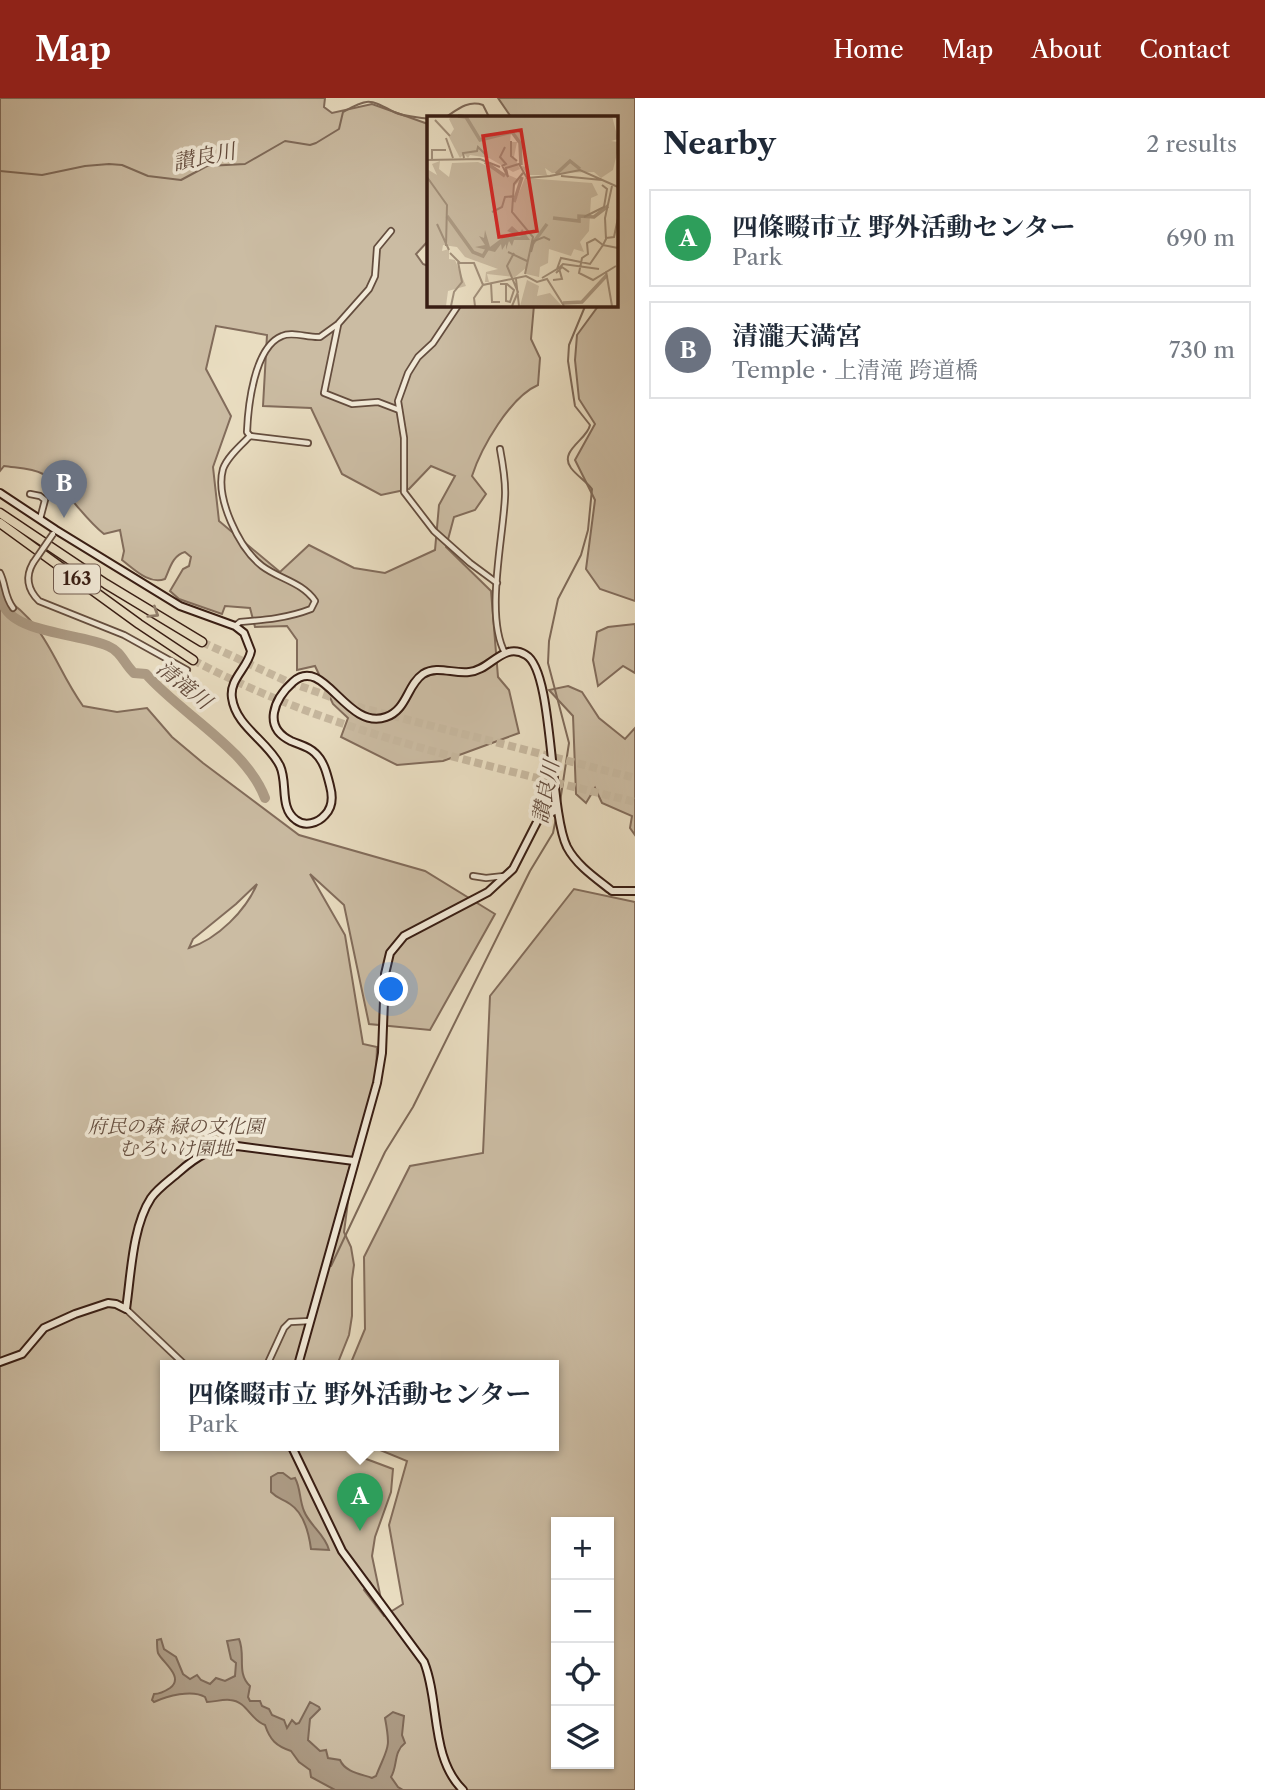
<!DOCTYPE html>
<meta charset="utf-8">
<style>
body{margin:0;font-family:"Libre Caslon Text","Noto Serif JP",serif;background:#f2f2f3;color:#1f2937}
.controls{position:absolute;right:21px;bottom:21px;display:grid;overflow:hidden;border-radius:0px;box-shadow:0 2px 5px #0004}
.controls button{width:63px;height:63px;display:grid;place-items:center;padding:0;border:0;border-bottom:2px solid #e0e1e3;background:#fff;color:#1f2937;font:35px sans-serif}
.you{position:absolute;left:392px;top:892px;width:24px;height:24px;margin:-18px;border:5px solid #fff;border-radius:50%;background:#1a73e8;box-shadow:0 0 0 10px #1a73e833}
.badge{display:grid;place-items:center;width:46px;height:46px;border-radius:50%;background:#8f2418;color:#fff;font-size:23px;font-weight:700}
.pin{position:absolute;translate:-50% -58px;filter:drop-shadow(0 2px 4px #0008)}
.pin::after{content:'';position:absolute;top:37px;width:24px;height:21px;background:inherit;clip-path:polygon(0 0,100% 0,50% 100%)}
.popup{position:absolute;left:160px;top:1262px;width:399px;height:91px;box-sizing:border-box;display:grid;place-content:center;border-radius:0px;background:#fff;filter:drop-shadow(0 2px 5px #0005);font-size:23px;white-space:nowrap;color:#747a83}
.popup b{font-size:26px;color:#1f2937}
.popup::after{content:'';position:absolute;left:50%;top:100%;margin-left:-14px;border:14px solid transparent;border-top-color:#fff}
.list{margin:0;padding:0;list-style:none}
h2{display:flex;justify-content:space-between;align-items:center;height:91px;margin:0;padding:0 28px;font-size:30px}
h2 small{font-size:23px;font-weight:400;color:#747a83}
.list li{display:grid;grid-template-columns:46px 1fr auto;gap:21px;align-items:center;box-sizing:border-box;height:98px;margin:0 14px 14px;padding:0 14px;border:2px solid #e0e1e3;border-radius:0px}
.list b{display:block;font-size:26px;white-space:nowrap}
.list p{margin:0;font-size:23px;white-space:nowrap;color:#747a83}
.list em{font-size:23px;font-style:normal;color:#747a83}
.icon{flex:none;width:38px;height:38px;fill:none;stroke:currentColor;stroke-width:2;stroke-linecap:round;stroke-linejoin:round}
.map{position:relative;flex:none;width:635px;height:1692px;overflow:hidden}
header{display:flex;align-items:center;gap:42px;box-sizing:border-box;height:98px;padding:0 35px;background:#8f2418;color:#fff}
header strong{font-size:33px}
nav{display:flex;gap:38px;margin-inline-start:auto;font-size:24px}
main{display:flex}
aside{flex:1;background:#fff}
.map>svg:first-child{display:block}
</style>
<header>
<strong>Map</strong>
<nav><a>Home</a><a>Map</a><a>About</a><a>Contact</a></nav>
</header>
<main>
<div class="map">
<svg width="635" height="1692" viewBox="0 0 635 1692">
<rect width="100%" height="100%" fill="#e9ddc1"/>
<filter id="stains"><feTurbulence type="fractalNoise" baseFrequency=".00286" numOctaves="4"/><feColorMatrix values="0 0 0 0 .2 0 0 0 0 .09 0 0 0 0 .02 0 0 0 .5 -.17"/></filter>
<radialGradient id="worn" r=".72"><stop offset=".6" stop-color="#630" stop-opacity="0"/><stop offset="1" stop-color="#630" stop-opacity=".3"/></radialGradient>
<g fill="#cbbca3" stroke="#826c5b" stroke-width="2" fill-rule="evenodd">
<path d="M 0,0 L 325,0 L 324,9 L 332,15 L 372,6 L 428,26 L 428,143 L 416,156 L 423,166 L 428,168 L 429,206 L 534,207 L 531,241 L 540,260 L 538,287 C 510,299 481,350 472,378 L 486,396 L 475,412 L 454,419 L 446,449 L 491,493 L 498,579 L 509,592 L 519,635 L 443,663 L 397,667 L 341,639 L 348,620 L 333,606 L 315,568 L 297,572 L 297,542 L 287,528 L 255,529 L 250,510 L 225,508 L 222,516 L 179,501 L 170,493 L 183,471 L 189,468 L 191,459 L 185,454 C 173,457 170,470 165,481 C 149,487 134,471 122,462 L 124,453 L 120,432 L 104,436 C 82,419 67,390 43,376 C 32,370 16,370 4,368 L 0,373 ZM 216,228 L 267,237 L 263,308 L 311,310 L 342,376 L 381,397 L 409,391 L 431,368 L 455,378 L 439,407 L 435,452 L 385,475 L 354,470 L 309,447 L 280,474 L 219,423 L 213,369 L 231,318 L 206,271 Z"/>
<polygon points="498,0 635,0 635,503 600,491 586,471 595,402 575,362 595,326 579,301 575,262 577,237 599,207 616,206 616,19 511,19"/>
<path d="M 0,497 C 48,526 53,566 83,608 L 117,614 L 147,610 L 172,639 L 203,665 L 299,737 L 425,773 L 495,816 L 430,932 L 369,926 L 344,807 L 310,776 L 345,837 L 363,946 L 377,949 L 376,977 L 345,1086 L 349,1096 L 344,1134 L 351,1149 L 354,1167 L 352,1181 L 352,1218 L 349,1237 L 337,1267 L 166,1267 L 166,1347 L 345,1347 L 361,1359 L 393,1371 L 391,1394 L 375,1439 L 372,1458 L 381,1501 L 370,1484 L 364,1492 L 384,1518 L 403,1506 L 389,1427 L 407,1363 L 368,1347 L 554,1347 L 554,1267 L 350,1267 L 365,1231 L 364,1159 L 410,1068 L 483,1055 L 490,898 L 574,791 L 635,804 L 635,1692 L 0,1692 ZM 257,786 C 246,812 218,841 189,850 L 193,841 L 236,806 ZM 556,1424 L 609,1424 L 609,1666 L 556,1666 Z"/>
<polygon points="635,526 635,575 623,568 598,588 593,562 597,534 608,529"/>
<polygon points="568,588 582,594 599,620 625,641 635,630 635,737 630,730 632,718 602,705 595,690 586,705 576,696 573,618 549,592"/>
</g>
<g fill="#ad9c86" stroke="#7e6958" stroke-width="2">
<path d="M 278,1375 L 283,1375 L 291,1381 L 295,1380 C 301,1391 299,1401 304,1413 C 310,1428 325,1436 329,1452 L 311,1451 C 309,1436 304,1415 290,1406 C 282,1400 279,1402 271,1394 L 271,1379 Z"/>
<path d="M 161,1541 L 164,1551 L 176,1559 L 183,1576 L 190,1581 L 197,1577 L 201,1582 L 210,1586 L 216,1580 L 225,1583 L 235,1578 L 236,1565 L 231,1561 L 227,1543 L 239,1541 C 246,1557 236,1575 250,1588 L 248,1599 L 250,1603 L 260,1603 L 262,1608 L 269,1611 L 272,1617 L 284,1622 L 287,1630 L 292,1622 L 296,1626 L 299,1625 L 310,1604 L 319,1609 L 320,1611 L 310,1621 L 308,1642 L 320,1653 L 326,1652 L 328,1660 L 340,1662 C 345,1674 361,1676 372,1680 L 376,1678 C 388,1648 391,1652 385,1620 L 393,1614 L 404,1618 L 402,1637 L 405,1645 C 393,1654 398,1668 391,1679 L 398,1689 L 403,1692 L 335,1692 L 311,1679 L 310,1672 L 299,1664 L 291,1653 C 276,1648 270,1642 265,1627 C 250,1622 247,1603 230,1602 C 222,1601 215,1604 207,1604 L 205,1599 C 192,1591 167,1598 154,1604 L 152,1602 L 154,1596 C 160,1596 164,1594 170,1590 C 185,1579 162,1564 158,1555 C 157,1551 157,1547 157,1542 Z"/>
</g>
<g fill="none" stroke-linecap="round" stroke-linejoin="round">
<g stroke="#7e6958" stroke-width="2">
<path d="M 446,19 C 458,11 468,2 483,7 L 489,19"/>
<path d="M 0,73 L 42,77 L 85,68 L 109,66 L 122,67 L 148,78 L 181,82 L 207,68 L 245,66 L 285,43 L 310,47 L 316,45 L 339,31 L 343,14 C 369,0 369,1 394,14 C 404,19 418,19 429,21"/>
<path d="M 560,704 L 569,645 L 548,565 L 549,543 L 558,501 L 581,457 L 588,432 L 592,391 C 586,383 577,378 571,370 C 558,353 588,341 590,327 L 575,308 L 568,263 L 569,247 L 586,206"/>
<polyline points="331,1168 385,1054 413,1009 530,773 553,735 556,720"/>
</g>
<path stroke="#ad9c86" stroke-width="10" d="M 0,486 C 2,493 1,502 4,508 C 16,535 82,536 108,548 C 122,554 124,566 134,575 L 146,576 C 181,616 247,651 265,700"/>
<g stroke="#c6b79e" stroke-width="8" stroke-dasharray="8 4" stroke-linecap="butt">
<polyline points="202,544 286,583 362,610 635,680"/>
<path d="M 193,562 C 332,636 484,666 635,704"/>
</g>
<defs>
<g id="street">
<polyline points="459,206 433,245 418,259 408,275 398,303 404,340 404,394 434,433 470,465 497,485"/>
<polyline points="338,227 324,295 352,306 378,304 399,312"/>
<path d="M 250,338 L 247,334 C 248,309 254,249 282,238 C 292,233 308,240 320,239 L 338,226 L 369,191 L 375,178 L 377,150 L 391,133"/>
<polyline points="250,338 308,345"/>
<path d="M 500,351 C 503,367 506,383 505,399 C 503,442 485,518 505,555"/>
<polyline points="30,396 40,398 45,402 40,421"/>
<path d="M 33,465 C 25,479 28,492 39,503 L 124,537 L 187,572"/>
<path d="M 0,475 C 6,487 4,498 13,510"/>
<path d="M 235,528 L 240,524 C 265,522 288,520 311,511 L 315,503 C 302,484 279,481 262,468 C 239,450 215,400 223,371 C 227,359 241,347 250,338"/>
<polyline points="473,778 486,780 504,778"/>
<polyline points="126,1211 185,1267"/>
<polyline points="267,1267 284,1230 290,1224 310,1223"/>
</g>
<g id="secondary">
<path d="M 0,395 L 56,432 L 180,508 L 235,528 L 244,535 L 251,553 C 248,570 229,581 232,600 C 236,629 268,643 280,668 C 288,685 279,710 296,722 C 305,729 318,725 325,717 C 333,709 333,699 330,688 C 327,676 324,663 315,655 C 308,648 300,647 291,643 C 262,629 274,601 293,584 C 324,556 346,633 386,619 C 407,612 407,587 423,576 C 437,567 453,576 469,574 C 490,573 503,543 526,557 C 554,573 549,712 567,749 C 577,768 597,781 612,793 L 635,793"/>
<path d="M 0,1264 L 22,1256 L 44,1230 L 75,1216 L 108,1205 L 116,1206 L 126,1211 C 131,1178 132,1129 151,1100 C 158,1090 170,1082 179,1074 C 197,1058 212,1049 237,1048 L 354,1063"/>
<polyline points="298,1267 377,985 382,955 385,876 390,855 404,838 488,794 513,771 539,720 557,712"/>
<path d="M 291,1347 L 342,1453 L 424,1564 C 440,1604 430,1660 463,1692"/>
</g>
<g id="highway">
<polyline points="0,415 106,486 202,544"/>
<polyline points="0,425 139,526 193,562"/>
</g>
</defs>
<use href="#street" stroke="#644d3e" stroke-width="8"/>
<use href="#secondary" stroke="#381d13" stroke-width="10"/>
<use href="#highway" stroke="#381d13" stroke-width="11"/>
<use href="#street" stroke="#f1e9d7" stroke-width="4.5"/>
<use href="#secondary" stroke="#f1e9d7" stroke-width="6"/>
<use href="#highway" stroke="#e9ddc1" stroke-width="8"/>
<defs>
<polyline id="street-bridge" points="33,465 53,436"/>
</defs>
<use href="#street-bridge" stroke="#644d3e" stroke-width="8" stroke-linecap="butt"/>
<use href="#street-bridge" stroke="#f1e9d7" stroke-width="4.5"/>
</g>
<defs><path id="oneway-chevron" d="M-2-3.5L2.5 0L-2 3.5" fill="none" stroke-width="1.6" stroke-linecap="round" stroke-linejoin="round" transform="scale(1.75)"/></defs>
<use stroke="#907d6a" href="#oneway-chevron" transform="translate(154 515) rotate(32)"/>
<g text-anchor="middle" stroke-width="7" stroke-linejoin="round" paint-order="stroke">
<rect fill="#f1e9d7" stroke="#705a4e" stroke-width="2" x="54" y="466.5" width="46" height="29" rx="5"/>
<g font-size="18" font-weight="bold" fill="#381d13">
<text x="77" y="487">163</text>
</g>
<g font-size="19" font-style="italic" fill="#644d3e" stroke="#f1e9d7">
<text x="176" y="1035">府民の森 緑の文化園<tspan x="176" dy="22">むろいけ園地</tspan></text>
</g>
<g font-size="21" font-style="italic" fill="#61493b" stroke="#f1e9d7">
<text transform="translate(204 59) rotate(-11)" y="7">讃良川</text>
<text transform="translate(184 587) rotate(39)" y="7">清滝川</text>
<text transform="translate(546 694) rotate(-79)" y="7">讃良川</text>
</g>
</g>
<g transform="translate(427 18)">
<rect width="191" height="191" fill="#e9ddc1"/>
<path d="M 185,0 L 191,23 L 184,25 L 191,26 L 191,33 L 186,54 L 174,62 L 167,56 L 125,57 L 118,52 L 120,59 L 101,59 L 94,50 L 100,51 L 94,26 L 85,15 L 75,17 L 84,16 L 83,26 L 90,26 L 87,41 L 93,53 L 86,56 L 62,42 L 43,39 L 41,42 L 37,38 L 33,42 L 22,21 L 27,13 L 22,3 L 25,0 ZM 13,45 L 12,53 L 22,61 L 25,47 L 51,46 L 93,64 L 86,72 L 88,86 L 98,62 L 165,67 L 171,79 L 164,82 L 162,115 L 153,126 L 157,136 L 147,133 L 144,140 L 122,133 L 121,147 L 113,151 L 112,161 L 99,158 L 99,152 L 88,161 L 60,158 L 62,166 L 58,166 L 59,156 L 71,153 L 38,141 L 30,131 L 16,129 L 15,135 L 22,133 L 22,143 L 28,144 L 39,170 L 21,175 L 19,190 L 0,190 L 0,53 L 10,59 L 5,48 ZM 100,164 L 112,170 L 110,180 L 123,177 L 135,190 L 93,190 Z" fill="#cbbca3"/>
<path d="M 85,110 L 93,117 L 95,113 L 103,124 L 87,124 L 85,130 L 82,125 L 79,134 L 79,128 L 75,134 L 74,128 L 68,136 L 48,131 L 58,129 L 52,120 L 57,122 L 58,114 L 63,131 L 79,119 L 95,121 L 80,115 Z" fill="#ad9c86"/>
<path fill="none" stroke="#ad9c86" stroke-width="3.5" d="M 31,0 L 39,1 L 53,24 L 85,16 L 93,27 L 94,49M 58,46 L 78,60M 129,58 L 143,45 L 153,53M 87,86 L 95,61M 20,100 L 46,136 L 56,140 L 61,132M 126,102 L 152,105 L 152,100 L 167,101 L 181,90M 106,127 L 120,108M 136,187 L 155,186 L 180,159"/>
<path fill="none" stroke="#a2907b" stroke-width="2" d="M 8,4 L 23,20M 19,22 L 26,42M 84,25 L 84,40 L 90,45M 37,42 L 36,37 L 50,35 L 51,31 L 58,38M 5,43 L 5,34 L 19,34M 0,44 L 53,43 L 73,51M 75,49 L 81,61 L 79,52 L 92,48 L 100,62 L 123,60M 75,50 L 79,48 L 73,41 L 78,31M 96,57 L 87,68 L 85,96 L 106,121 L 98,158M 123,60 L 153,54 L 191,71M 134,60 L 175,64M 0,61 L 20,89 L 19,130M 185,70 L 178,102 L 179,123 L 176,129 L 168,123 L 160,127 L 161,138 L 155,142 L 152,157 L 166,164 L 189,150M 65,96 L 75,91 L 78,81 L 87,80M 157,101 L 177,91 L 180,73 L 175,69M 10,108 L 22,134M 179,122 L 187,121 L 191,102M 81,136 L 100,145M 104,136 L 107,125 L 117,121 L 123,124M 23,137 L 33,147 L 47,147 L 56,169M 179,155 L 185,190M 129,157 L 135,151 L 142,156 L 138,153M 115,162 L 130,153 L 134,142 L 163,148 L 176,129 L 191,132M 89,163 L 92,190M 126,164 L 135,163 L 132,152 L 136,148 L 172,153M 64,167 L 65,186 L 73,186M 73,168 L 80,168 L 87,174 L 83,186 L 79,185 L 79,168M 24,190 L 27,176 L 35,166 L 31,146M 48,190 L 47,182 L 56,169 L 99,160 L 110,166 L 120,163 L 137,190M 85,190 L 91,176 L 80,150 L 87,137"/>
<path fill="#d62828" fill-opacity="0.15" stroke="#d62828" stroke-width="3.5" d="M 94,14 L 110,115 L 72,121 L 56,20 Z"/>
<rect width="191" height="191" fill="none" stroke="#381d13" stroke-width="3.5"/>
</g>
<rect width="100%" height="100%" filter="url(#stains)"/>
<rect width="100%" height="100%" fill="url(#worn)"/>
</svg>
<div class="controls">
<button>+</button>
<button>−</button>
<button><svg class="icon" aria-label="locate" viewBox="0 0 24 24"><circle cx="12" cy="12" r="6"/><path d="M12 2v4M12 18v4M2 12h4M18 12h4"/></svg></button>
<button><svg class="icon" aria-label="layers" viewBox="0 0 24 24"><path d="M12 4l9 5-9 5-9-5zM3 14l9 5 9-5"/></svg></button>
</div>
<div class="you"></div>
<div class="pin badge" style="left:360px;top:1433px;background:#2e9e5b">A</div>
<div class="popup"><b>四條畷市立 野外活動センター</b>Park</div>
<div class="pin badge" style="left:64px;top:420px;background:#6b7280">B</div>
</div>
<aside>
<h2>Nearby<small>2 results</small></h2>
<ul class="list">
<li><span class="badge" style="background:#2e9e5b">A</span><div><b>四條畷市立 野外活動センター</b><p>Park</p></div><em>690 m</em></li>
<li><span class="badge" style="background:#6b7280">B</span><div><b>清瀧天満宮</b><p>Temple · 上清滝 跨道橋</p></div><em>730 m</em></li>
</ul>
</aside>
</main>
